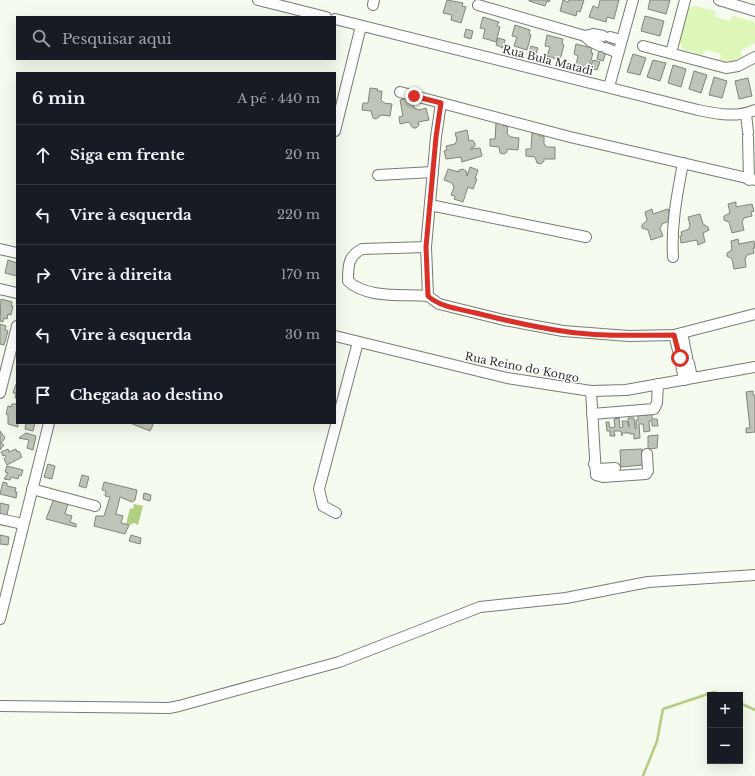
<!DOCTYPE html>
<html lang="pt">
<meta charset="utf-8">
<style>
body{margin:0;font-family:"Libre Baskerville",serif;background:#20242c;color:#f1f3f6}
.controls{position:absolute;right:12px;bottom:12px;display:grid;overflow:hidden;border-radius:0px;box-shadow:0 4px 16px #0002}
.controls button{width:36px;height:36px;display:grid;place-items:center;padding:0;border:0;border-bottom:1px solid #363941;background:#171b24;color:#f1f3f6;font:20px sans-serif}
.stop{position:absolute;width:12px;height:12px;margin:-9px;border:3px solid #d93025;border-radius:50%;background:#fff}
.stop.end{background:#d93025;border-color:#fff;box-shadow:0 1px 4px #0008}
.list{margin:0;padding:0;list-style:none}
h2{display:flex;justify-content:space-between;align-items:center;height:52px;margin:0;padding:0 16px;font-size:17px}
h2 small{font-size:13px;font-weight:400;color:#9ea1a6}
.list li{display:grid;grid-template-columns:26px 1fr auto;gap:12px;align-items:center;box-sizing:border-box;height:60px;padding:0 16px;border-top:1px solid #363941}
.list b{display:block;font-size:15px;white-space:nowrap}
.list em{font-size:13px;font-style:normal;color:#9ea1a6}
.icon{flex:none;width:22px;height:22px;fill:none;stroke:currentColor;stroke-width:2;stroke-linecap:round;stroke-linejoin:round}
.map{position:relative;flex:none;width:755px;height:776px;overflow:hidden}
.search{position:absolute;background:#171b24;box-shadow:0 4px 16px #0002;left:16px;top:16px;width:320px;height:44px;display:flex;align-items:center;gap:10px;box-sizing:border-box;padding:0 14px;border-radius:0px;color:#9ea1a6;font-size:15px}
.panel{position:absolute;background:#171b24;box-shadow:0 4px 16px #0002;left:16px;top:72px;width:320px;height:352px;border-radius:0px}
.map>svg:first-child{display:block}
</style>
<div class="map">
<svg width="755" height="776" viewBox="0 0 755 776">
<rect width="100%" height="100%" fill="#f6fbef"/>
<path fill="#def6b7" d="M 694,6 L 715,11 L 715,17 L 730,21 L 733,16 L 755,22 L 755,43 L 740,51 L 742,57 L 731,62 L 720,60 L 721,54 L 706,50 L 704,54 L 702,55 L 683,49 L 679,41 C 682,31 682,9 694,6 Z"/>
<polygon fill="#b2ce80" points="134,504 143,506 138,525 134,523 130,525 126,524 130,508 133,509"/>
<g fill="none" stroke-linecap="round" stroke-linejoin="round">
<g stroke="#b2ce80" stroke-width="2.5">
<polyline points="740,703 755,710"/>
<polyline points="643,776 657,741 663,709 714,692 721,695"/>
</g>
</g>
<g fill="#bfc4b8" stroke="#80857a">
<polygon points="447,0 463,3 462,6 466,7 461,23 451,20 452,15 443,13"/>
<polygon points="529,0 550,0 549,2 547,1 545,6 529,1"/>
<polygon points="563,0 568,2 569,0 584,0 580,12 577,11 576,16 560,11"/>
<polygon points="600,0 619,0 614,19 607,17 606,22 589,17 593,6 598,8"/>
<polygon points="650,0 670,0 666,14 648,9"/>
<polygon points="645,16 664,21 660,36 641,31"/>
<polygon points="483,17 499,22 497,26 500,27 496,42 483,38 485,29 480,28"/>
<polygon points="515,25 530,30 529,34 531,35 527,50 514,46 517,37 512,36"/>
<polygon points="466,29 473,31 471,39 464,37"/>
<polygon points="547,35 563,39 562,44 564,45 560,60 547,56 550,47 545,46"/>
<polygon points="498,38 505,40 503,48 496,45"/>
<polygon points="576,44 592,48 591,53 593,53 589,68 576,64 578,56 574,54"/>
<polygon points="531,46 538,48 535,56 528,54"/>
<polygon points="599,50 606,52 603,61 597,59"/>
<polygon points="633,54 646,58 640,75 627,72"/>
<polygon points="593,60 600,62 597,70 590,68"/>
<polygon points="653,60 666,63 660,81 647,77"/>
<polygon points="673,65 686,69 681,87 668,83"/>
<polygon points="694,71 707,75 701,93 689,89"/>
<polygon points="714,77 727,81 722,98 709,95"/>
<polygon points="748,78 752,96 739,99 735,81"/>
<polygon points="370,88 378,89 377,91 382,91 381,100 384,103 392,104 390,116 380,115 379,117 376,119 373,118 371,111 362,110 363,103 368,103"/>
<polygon points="408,98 408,101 413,100 414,108 419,110 426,108 429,120 418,122 419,125 416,128 413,128 409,122 400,124 399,117 403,116 400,100"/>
<polygon points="496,123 503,123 503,126 508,126 507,134 511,137 519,138 518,150 507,149 507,152 504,154 500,153 499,147 490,146 490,139 495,139"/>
<polygon points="467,130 469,141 472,140 475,143 475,146 470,149 480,148 482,156 462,162 461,157 446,159 444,151 447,150 446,146 455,144 457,140 455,133"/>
<polygon points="532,133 539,133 539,136 544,136 544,144 547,147 555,147 555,159 544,159 544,161 541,164 537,163 535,157 526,156 526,149 531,149"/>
<polygon points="470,167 478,170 475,179 477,179 473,189 468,187 463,202 454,199 455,196 451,195 454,187 452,183 444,180 448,169 459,172 459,170 463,169 466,171 467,176"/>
<polygon points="736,202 736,207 752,204 754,211 751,212 752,216 744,218 742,222 744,230 732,233 729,222 724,220 724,216 730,213 728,204"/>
<polygon points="652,209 653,214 668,209 670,216 668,217 669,221 662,224 660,229 663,236 651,240 648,230 642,228 642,225 647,220 645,212"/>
<polygon points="700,214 703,224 708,227 709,230 703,233 705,242 698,245 697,240 681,243 680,236 682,236 681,232 689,229 690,225 688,217"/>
<polygon points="738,239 739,244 754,241 755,248 753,248 754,253 747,255 745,259 746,267 734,269 732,259 727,256 727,253 732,250 731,241"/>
<polygon points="8,260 17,263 17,276 5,273"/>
<polygon points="1,299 12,302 11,306 13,306 11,315 8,314 7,319 4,318 3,322 0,321"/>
<polygon points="0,324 6,326 5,330 8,331 4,345 0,344"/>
<polygon points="16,384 17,384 17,398 15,398 16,393 13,393"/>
<polygon points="753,391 753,395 755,395 755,432 746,433 746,428 750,428 746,392"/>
<polygon points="12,404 17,404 18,427 8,424 8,415 6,414 8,406 11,407"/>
<polygon points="648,412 652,412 652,419 657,419 658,426 652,426 652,421 649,421 650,431 644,432 643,424 639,424 640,438 634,439 634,434 630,434 630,433 622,433 622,436 621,431 614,431 615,436 610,436 610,431 607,431 606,422 609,422 610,428 615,427 614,419 619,418 620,428 623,427 622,421 627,421 629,427 628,418 634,418 635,429 636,429 636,420 638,420 638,415 648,415"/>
<polygon points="26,423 35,423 33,431 25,429"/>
<polygon points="130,423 151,423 153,425 150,431"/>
<polygon points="0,431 5,438 1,443 4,445 0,450"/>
<polygon points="26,433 36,436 33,450 27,448 29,440 19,438"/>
<polygon points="658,435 657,448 648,449 648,436"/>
<polygon points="8,449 9,452 16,449 17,452 19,451 22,457 7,465 4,459 6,457 5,455 3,456 1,452"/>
<polygon points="642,449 643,465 621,467 620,450"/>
<polygon points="48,464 55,466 52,479 44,477"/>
<polygon points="7,466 23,470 21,476 19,475 18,479 11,477 10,480 4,479 8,473 5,472"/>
<polygon points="82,475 89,477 86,488 79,486"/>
<polygon points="3,482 7,483 7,486 16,488 15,492 17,492 16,498 0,494"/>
<polygon points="104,482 137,490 135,500 132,502 120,497 116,514 123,516 121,523 129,525 125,534 94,526 96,516 104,516 110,497 105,496 106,491 102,490"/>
<polygon points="144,493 151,495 150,501 143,499"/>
<polygon points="55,496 69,500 65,514 72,516 70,522 76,524 76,527 46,519"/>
<polygon points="0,503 9,505 6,520 0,518"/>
<polygon points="0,535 9,537 8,545 0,544"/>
<polygon points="131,535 141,538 140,544 129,541"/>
</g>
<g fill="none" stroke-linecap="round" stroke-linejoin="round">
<defs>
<g id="minor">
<polyline points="258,0 326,17"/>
<polyline points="719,0 755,11"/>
<polyline points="373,5 374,0"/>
<polyline points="478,5 585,36 593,34 603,36"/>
<path d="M 335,19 L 698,110 C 717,114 736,118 755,110"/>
<polyline points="585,36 590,41 600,46"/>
<polyline points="610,37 621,40"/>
<polyline points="643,46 726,68 738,66 755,57"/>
<polyline points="606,48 618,53"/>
<polyline points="671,53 685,0"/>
<polyline points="609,87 633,0"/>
<polyline points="400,92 570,137 755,180"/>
<polyline points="441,103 436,137 426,247 428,296 439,304 504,320 563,331 629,336 674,335 755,314"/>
<polyline points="746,114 748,132"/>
<polyline points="335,131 361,26"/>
<polyline points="748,137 749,180"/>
<polyline points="378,175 433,172"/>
<polyline points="430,205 586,237"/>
<path d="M 426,247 L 362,249 C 348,256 348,266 348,281 C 367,299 403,294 428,296"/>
<polyline points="0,249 17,253"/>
<path d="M 673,257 C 671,225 677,195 683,163"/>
<polyline points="0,289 17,293"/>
<polyline points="682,333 687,357"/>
<polyline points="674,335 680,358"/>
<polyline points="335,336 507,378 591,391 626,390 755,367"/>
<polyline points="689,363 692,378"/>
<polyline points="681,364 684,380"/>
<polyline points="591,391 596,475 603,477 646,474 648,471 647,454"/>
<polyline points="0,393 17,326"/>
<polyline points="592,414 654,409 657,403 658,384"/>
<polyline points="594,464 598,469 615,468"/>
<polyline points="32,489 95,506"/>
<polyline points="336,513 323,506 319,489 358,342"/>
<polyline points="0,519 23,524"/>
<polyline points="0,619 49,423"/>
<polyline points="0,706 169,708 179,706 339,662 480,607 566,598 648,582 755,575"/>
</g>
</defs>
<use href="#minor" stroke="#777c71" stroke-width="12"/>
<use href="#minor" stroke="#fff" stroke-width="10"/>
</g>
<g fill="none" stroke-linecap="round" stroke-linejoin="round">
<path stroke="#d93025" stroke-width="5" d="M 414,96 L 441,103 L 436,137 L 426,247 L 428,296 C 440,307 459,309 476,313 C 504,320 533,327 562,331 C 599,337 637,335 674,335 L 680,358"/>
</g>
<g text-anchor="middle" stroke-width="3" stroke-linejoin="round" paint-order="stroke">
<g font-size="11" fill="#30312d" stroke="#fff">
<text transform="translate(548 60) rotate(14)" y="4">Rua Bula Matadi</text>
<text transform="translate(522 367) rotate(11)" y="4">Rua Reino do Kongo</text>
</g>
</g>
</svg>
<div class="controls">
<button>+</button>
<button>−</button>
</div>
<div class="stop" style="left:680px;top:358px"></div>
<div class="stop end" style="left:414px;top:96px"></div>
<div class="search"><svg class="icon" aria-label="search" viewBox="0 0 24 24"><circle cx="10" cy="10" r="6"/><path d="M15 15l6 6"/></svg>Pesquisar aqui</div>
<section class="panel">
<h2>6 min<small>A pé · 440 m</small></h2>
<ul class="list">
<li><svg class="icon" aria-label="ahead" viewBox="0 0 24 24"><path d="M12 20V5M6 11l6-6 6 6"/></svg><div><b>Siga em frente</b></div><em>20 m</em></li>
<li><svg class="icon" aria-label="left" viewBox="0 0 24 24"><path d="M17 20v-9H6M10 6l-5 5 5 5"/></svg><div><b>Vire à esquerda</b></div><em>220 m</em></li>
<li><svg class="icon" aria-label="right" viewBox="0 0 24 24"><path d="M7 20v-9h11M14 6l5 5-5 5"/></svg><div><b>Vire à direita</b></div><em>170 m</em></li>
<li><svg class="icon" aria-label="left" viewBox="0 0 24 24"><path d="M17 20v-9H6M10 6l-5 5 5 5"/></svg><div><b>Vire à esquerda</b></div><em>30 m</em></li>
<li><svg class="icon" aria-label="arrive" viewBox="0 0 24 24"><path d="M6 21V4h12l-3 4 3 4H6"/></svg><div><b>Chegada ao destino</b></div></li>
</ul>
</section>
</div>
